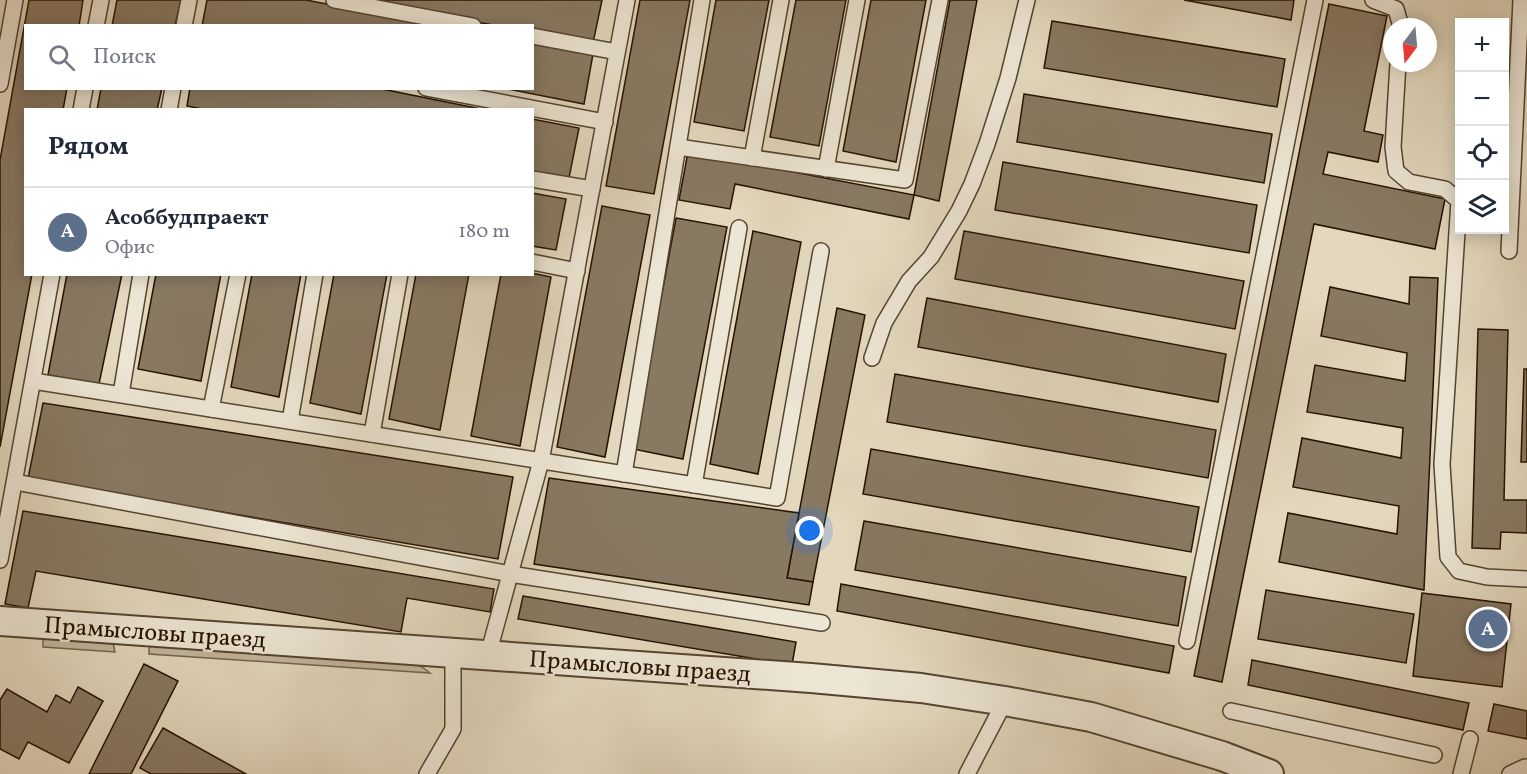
<!DOCTYPE html>
<html lang="ru">
<meta charset="utf-8">
<style>
body{margin:0;font-family:Vollkorn,serif;background:#f2f2f3;color:#1f2937}
.controls{position:absolute;right:18px;top:18px;display:grid;overflow:hidden;border-radius:0px;box-shadow:0 3px 15px #0003}
.controls button{width:54px;height:54px;display:grid;place-items:center;padding:0;border:0;border-bottom:2px solid #e0e1e3;background:#fff;color:#1f2937;font:30px sans-serif}
.compass{position:absolute;left:1383px;top:18px;width:54px;height:54px;border-radius:50%;background:#fff;box-shadow:0 3px 15px #0003;rotate:196deg}
.you{position:absolute;left:810px;top:531px;width:21px;height:21px;margin:-15px;border:4px solid #fff;border-radius:50%;background:#1a73e8;box-shadow:0 0 0 9px #1a73e833}
.badge{display:grid;place-items:center;width:39px;height:39px;border-radius:50%;background:#0f766e;color:#fff;font-size:20px;font-weight:700}
.pin{position:absolute;translate:-50% -50%;border:3px solid #fff;box-shadow:0 2px 6px #0006}
.list{margin:0;padding:0;list-style:none}
h2{display:flex;justify-content:space-between;align-items:center;height:78px;margin:0;padding:0 24px;font-size:26px}
h2 small{font-size:20px;font-weight:400;color:#747a83}
.list li{display:grid;grid-template-columns:39px 1fr auto;gap:18px;align-items:center;box-sizing:border-box;height:90px;padding:0 24px;border-top:2px solid #e0e1e3}
.list b{display:block;font-size:22px;white-space:nowrap}
.list p{margin:0;font-size:20px;white-space:nowrap;color:#747a83}
.list em{font-size:20px;font-style:normal;color:#747a83}
.icon{flex:none;width:33px;height:33px;fill:none;stroke:currentColor;stroke-width:2;stroke-linecap:round;stroke-linejoin:round}
.map{position:relative;flex:none;width:1527px;height:774px;overflow:hidden}
.search{position:absolute;background:#fff;box-shadow:0 3px 15px #0003;left:24px;top:24px;width:510px;height:66px;display:flex;align-items:center;gap:15px;box-sizing:border-box;padding:0 21px;border-radius:0px;color:#747a83;font-size:22px}
.panel{position:absolute;background:#fff;box-shadow:0 3px 15px #0003;left:24px;top:108px;width:510px;height:168px;border-radius:0px}
.map>svg:first-child{display:block}
</style>
<div class="map">
<svg width="1527" height="774" viewBox="0 0 1527 774">
<rect width="100%" height="100%" fill="#e3d8be"/>
<filter id="stains"><feTurbulence type="fractalNoise" baseFrequency=".00333" numOctaves="4"/><feColorMatrix values="0 0 0 0 .2 0 0 0 0 .09 0 0 0 0 .02 0 0 0 .5 -.17"/></filter>
<radialGradient id="worn" r=".72"><stop offset=".6" stop-color="#630" stop-opacity="0"/><stop offset="1" stop-color="#630" stop-opacity=".3"/></radialGradient>
<g fill="#c3b69e" stroke="#74644f" stroke-width="1.5">
<polygon points="43,638 113,643 115,652 43,647"/>
<polygon points="154,642 404,660 422,667 430,673 149,654 149,648"/>
</g>
<g fill="#887963" stroke="#251200" stroke-width="1.5">
<polygon points="29,0 83,0 79,26 26,26 26,88 67,88 63,110 26,110 26,274 32,274 0,447 0,160"/>
<polygon points="117,0 181,0 175,26 112,26"/>
<polygon points="207,0 306,0 440,26 202,26"/>
<polygon points="358,0 602,0 593,43 532,32 532,26 498,26"/>
<polygon points="640,0 690,0 654,194 606,186"/>
<polygon points="716,0 769,0 744,131 694,122"/>
<polygon points="796,0 846,0 819,146 770,137"/>
<polygon points="871,0 926,0 896,162 843,151"/>
<polygon points="950,0 977,0 939,201 914,195"/>
<polygon points="1184,0 1294,0 1291,20"/>
<polygon points="1329,4 1387,16 1364,131 1383,135 1378,162 1328,152 1323,174 1445,199 1435,249 1314,224 1222,682 1194,676"/>
<polygon points="1052,21 1285,59 1277,107 1044,68"/>
<polygon points="532,43 593,54 584,104 503,88 532,88"/>
<polygon points="101,88 162,88 157,110 97,110"/>
<polygon points="190,88 377,88 486,110 207,110 187,106"/>
<polygon points="1024,94 1272,134 1264,183 1017,142"/>
<polygon points="532,119 579,128 569,178 532,171"/>
<polygon points="688,152 914,195 909,219 735,184 730,209 679,200"/>
<polygon points="1003,162 1257,205 1249,253 995,210"/>
<polygon points="532,193 566,199 556,250 532,246"/>
<polygon points="602,206 650,215 605,457 557,447"/>
<polygon points="676,218 727,227 683,459 633,449"/>
<polygon points="753,231 801,242 758,474 710,464"/>
<polygon points="964,231 1244,281 1235,329 955,279"/>
<polygon points="532,273 551,277 520,446 471,436 501,274 532,274"/>
<polygon points="67,274 122,274 99,384 48,375"/>
<polygon points="156,274 221,274 201,381 138,369"/>
<polygon points="252,274 301,274 279,397 231,387"/>
<polygon points="334,274 387,274 361,414 310,403"/>
<polygon points="416,274 469,274 440,430 389,419"/>
<polygon points="1410,277 1438,278 1424,590 1279,562 1288,513 1397,534 1399,506 1293,487 1302,438 1401,458 1403,428 1307,412 1315,365 1405,381 1407,353 1321,336 1330,287 1409,304"/>
<polygon points="927,298 1226,354 1218,402 918,347"/>
<polygon points="837,308 865,315 813,582 787,578"/>
<polygon points="1478,329 1508,330 1504,500 1527,500 1527,533 1501,532 1500,549 1472,548"/>
<polygon points="1524,369 1527,369 1527,462 1521,462"/>
<polygon points="895,374 1216,430 1208,478 887,422"/>
<polygon points="43,403 513,477 498,559 28,479"/>
<polygon points="871,449 1199,507 1191,552 863,494"/>
<polygon points="549,478 799,513 787,578 813,582 809,605 534,564"/>
<polygon points="23,511 494,589 490,612 407,598 401,632 36,571 28,608 5,604"/>
<polygon points="864,521 1186,577 1178,626 855,570"/>
<polygon points="841,584 1174,646 1169,673 837,611"/>
<polygon points="1266,590 1414,614 1406,663 1258,639"/>
<polygon points="1422,593 1511,604 1502,687 1413,676"/>
<polygon points="523,596 796,642 792,665 518,619"/>
<polygon points="1252,660 1469,703 1463,730 1248,685"/>
<polygon points="144,664 178,681 131,774 89,774"/>
<polygon points="78,687 103,701 69,763 28,742 19,759 0,749 0,700 7,689 47,712 56,695 70,703"/>
<polygon points="1494,704 1527,711 1527,739 1488,731"/>
<polygon points="163,728 246,774 151,774 140,768"/>
</g>
<g fill="none" stroke-linecap="round" stroke-linejoin="round">
<defs>
<g id="lane">
<polyline points="334,0 473,26"/>
<polyline points="1373,0 1396,9 1401,27"/>
<polyline points="96,26 101,0"/>
<polyline points="184,26 189,0"/>
<polyline points="532,36 617,52"/>
<polyline points="1398,63 1393,147 1396,171 1409,182 1445,189 1459,201 1442,464 1448,557 1459,571 1487,577 1527,579"/>
<polyline points="0,84 15,0"/>
<polyline points="426,88 605,122"/>
<polyline points="81,110 85,88"/>
<polyline points="169,110 173,88"/>
<polyline points="678,147 905,180 940,0"/>
<polyline points="752,158 781,0"/>
<polyline points="826,169 857,0"/>
<polyline points="532,179 592,189"/>
<polyline points="1509,251 1521,0"/>
<polyline points="532,262 577,271"/>
<polyline points="872,358 884,323 909,281 931,257 959,211 972,184 987,144 1008,78 1027,0"/>
<polyline points="33,381 777,498 821,251"/>
<polyline points="121,394 141,274"/>
<polyline points="211,409 238,274"/>
<polyline points="290,421 315,274"/>
<polyline points="372,434 400,274"/>
<polyline points="624,474 702,0"/>
<polyline points="15,482 510,574 822,623"/>
<polyline points="694,485 739,228"/>
<polyline points="0,560 52,274"/>
<polyline points="1187,641 1315,0"/>
<polyline points="488,655 541,461 627,0"/>
<polyline points="1231,711 1434,755"/>
<polyline points="427,774 453,729 453,653"/>
<polyline points="967,774 1005,701"/>
<polyline points="1461,774 1470,739"/>
<polyline points="1510,774 1525,767"/>
</g>
<polyline id="street" points="0,621 811,678 921,688 1005,701 1091,717 1222,756 1269,774"/>
</defs>
<use href="#lane" stroke="#544430" stroke-width="18"/>
<use href="#street" stroke="#544430" stroke-width="32"/>
<use href="#lane" stroke="#ede6d5" stroke-width="15"/>
<use href="#street" stroke="#ede6d5" stroke-width="28"/>
</g>
<g text-anchor="middle" stroke-width="4.5" stroke-linejoin="round" paint-order="stroke">
<g font-size="24" fill="#251200" stroke="#ede6d5">
<text transform="translate(155 632) rotate(4)" y="8">Прамысловы праезд</text>
<text transform="translate(640 666) rotate(4)" y="8">Прамысловы праезд</text>
</g>
</g>
<rect width="100%" height="100%" filter="url(#stains)"/>
<rect width="100%" height="100%" fill="url(#worn)"/>
</svg>
<div class="controls">
<button>+</button>
<button>−</button>
<button><svg class="icon" aria-label="locate" viewBox="0 0 24 24"><circle cx="12" cy="12" r="6"/><path d="M12 2v4M12 18v4M2 12h4M18 12h4"/></svg></button>
<button><svg class="icon" aria-label="layers" viewBox="0 0 24 24"><path d="M12 4l9 5-9 5-9-5zM3 14l9 5 9-5"/></svg></button>
</div>
<svg class="compass" viewBox="-18 -18 36 36"><path d="M0-13l5 13h-10z" fill="#e53935"/><path d="M0 13l5-13h-10z" fill="#747a83"/></svg>
<div class="you"></div>
<div class="pin badge" style="left:1488px;top:629px;background:#5c6f8a">A</div>
<div class="search"><svg class="icon" aria-label="search" viewBox="0 0 24 24"><circle cx="10" cy="10" r="6"/><path d="M15 15l6 6"/></svg>Поиск</div>
<section class="panel">
<h2>Рядом<small></small></h2>
<ul class="list">
<li><span class="badge" style="background:#5c6f8a">A</span><div><b>Асоббудпраект</b><p>Офис</p></div><em>180 m</em></li>
</ul>
</section>
</div>
